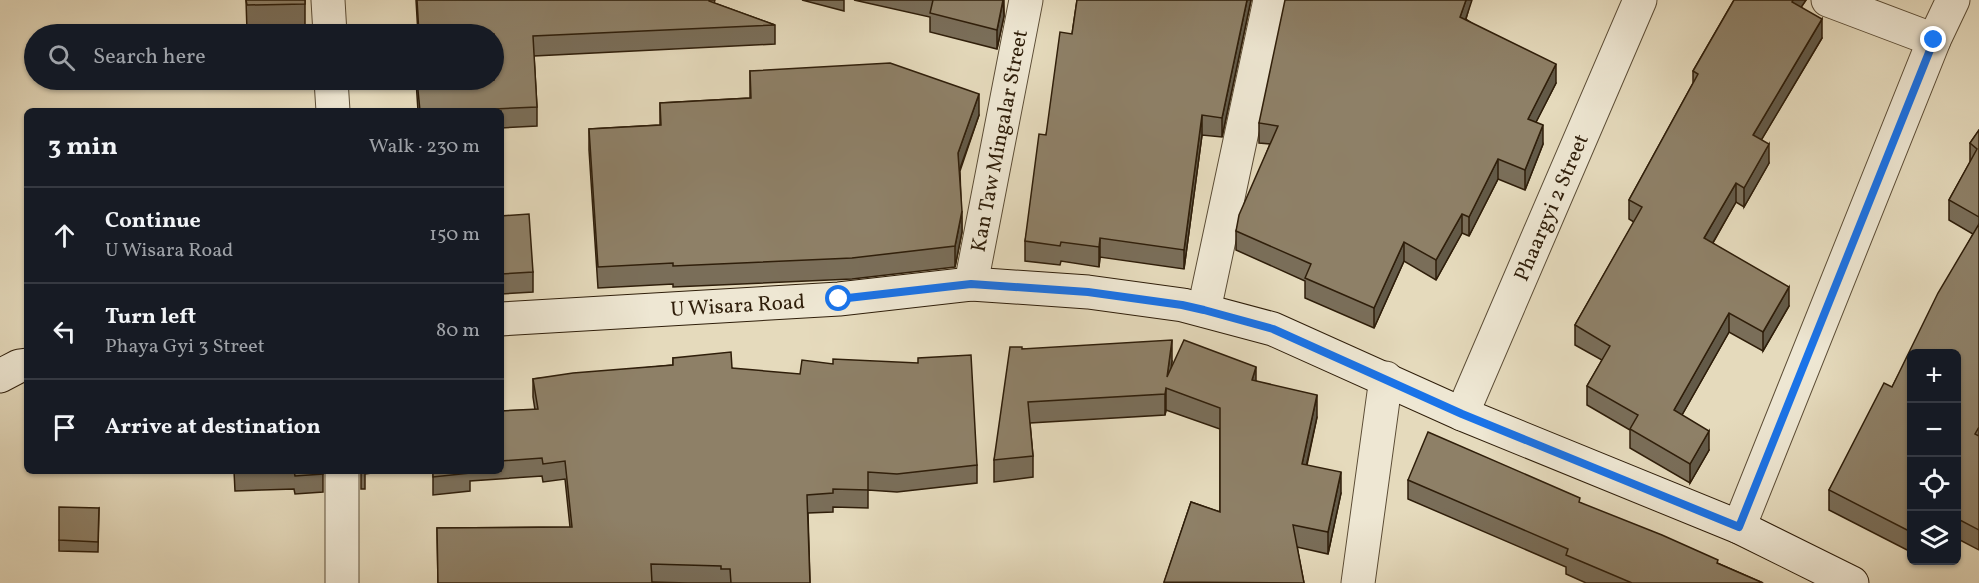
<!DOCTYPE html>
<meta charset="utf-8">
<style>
body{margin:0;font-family:Vollkorn,serif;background:#20242c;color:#f1f3f6}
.controls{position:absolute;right:18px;bottom:18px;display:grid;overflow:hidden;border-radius:9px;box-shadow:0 2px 4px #0004}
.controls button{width:54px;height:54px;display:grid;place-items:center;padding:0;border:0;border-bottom:2px solid #363941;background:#171b24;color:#f1f3f6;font:30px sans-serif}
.stop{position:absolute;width:18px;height:18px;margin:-14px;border:4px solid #1a73e8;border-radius:50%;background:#fff}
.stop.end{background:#1a73e8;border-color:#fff;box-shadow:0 2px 6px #0008}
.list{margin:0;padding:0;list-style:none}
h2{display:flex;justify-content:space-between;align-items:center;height:78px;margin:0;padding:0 24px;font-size:26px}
h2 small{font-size:20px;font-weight:400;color:#9ea1a6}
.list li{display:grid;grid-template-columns:39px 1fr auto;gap:18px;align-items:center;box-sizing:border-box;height:96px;padding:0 24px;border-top:2px solid #363941}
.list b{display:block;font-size:22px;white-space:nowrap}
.list p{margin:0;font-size:20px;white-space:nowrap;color:#9ea1a6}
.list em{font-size:20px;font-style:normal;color:#9ea1a6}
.icon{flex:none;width:33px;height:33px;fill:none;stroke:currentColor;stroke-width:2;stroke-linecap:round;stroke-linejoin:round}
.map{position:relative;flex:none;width:1979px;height:583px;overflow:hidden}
.search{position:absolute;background:#171b24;box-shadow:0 2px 4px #0004;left:24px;top:24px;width:480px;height:66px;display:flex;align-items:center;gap:15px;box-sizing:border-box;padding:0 21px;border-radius:33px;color:#9ea1a6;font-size:22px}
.panel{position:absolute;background:#171b24;box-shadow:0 2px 4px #0004;left:24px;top:108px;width:480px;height:366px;border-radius:9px}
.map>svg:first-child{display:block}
</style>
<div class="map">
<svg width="1979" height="583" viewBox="0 0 1979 583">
<rect width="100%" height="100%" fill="#e5dabc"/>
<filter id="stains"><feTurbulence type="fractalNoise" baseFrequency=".00333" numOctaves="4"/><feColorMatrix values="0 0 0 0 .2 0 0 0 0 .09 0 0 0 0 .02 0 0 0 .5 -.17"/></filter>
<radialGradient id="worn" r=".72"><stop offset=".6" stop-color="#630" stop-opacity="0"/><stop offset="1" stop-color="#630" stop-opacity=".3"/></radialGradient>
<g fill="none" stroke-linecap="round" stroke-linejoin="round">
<defs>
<g id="street">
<polyline points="328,0 330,34"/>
<polyline points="1828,0 1934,40"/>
<polyline points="331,80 333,111"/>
<path id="s1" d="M 971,284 L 1026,0"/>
<polyline points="1204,310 1270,0"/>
<path id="s2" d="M 1462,414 L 1640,0"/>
<polyline points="342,471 342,583"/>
<polyline points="1739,527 1934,40 1953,0"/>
<polyline points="1358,583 1386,378"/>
</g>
<g id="secondary">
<path id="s3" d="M 501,319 L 839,299 L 971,284 L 1088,292 L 1183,305 L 1273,329 L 1462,414 L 1739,527 L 1852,583"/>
<polyline points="0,376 19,366 27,365"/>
</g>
</defs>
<use href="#street" stroke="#5c4d36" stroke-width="35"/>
<use href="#secondary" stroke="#2f1e0a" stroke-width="35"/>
<use href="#street" stroke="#eee7d3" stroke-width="33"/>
<use href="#secondary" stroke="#eee7d3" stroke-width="33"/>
</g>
<g fill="#7a6e59" stroke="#2f1e0a" stroke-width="1.5">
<polygon points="246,0 305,0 305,30 247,31"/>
<polygon points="416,0 715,0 714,3 775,25 775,44 534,56 537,107 537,126 501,128 501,111 418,111 416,80 494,80 494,34 418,34"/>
<polygon points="802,0 844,0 844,11"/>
<polygon points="854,0 1004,0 1004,16 997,49 930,32 930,17"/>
<polygon points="1077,0 1251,0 1222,137 1202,135 1184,269 1100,257 1099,267 1061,261 1060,265 1025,261 1025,241 1046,135 1072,34"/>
<polygon points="1734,0 1806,0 1801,7 1822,38 1761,140 1769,163 1744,207 1736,202 1713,243 1789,306 1763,351 1729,332 1682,415 1709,450 1690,483 1630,448 1630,430 1587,405 1587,386 1602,360 1575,345 1575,325 1634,222 1629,219 1629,200 1693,83 1693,71"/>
<polygon points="1470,4 1466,19 1556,83 1536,122 1543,144 1525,190 1498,179 1469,236 1462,233 1436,280 1404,261 1374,328 1305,298 1305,281 1236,250 1236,231 1270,144 1259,143 1259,123"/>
<polygon points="750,71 979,115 960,171 962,232 955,267 852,279 673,287 673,284 598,288 589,150 589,129 660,125 660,103 750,98"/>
<polygon points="1979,130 1979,550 1956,538 1956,354 1911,354 1911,552 1829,510 1829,490 1892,387 1973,234 1949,220 1949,200 1970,162 1970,143"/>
<polygon points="501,216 533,272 533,292 501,294"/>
<polygon points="1022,349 1172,361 1171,368 1256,381 1317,417 1307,465 1341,493 1328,554 1297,547 1304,583 1164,583 1191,502 1220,512 1220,429 1166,410 1165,415 1030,423 1033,456 1033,477 994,482 994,460"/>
<polygon points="673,358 732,368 977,465 977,483 897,492 868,490 868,508 833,507 833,512 808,513 810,583 688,583 652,582 652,583 438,583 437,528 570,527 565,479 543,482 542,476 470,481 470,491 433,495 433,471 501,471 501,411 535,410 533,397 533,379 673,365"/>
<polygon points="234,471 323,471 323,492 295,494 294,489 235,491"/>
<polygon points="361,471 385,471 365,474 365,489 361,489"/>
<polygon points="1408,480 1580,503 1763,583 1586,583 1566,574 1566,567 1408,499"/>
<polygon points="99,508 98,552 59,551 59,540"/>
</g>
<g fill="#635a48" stroke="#2f1e0a" stroke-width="1.5">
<polygon points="1003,0 1004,16 997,49 997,30"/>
<polygon points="1247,0 1251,0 1222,137 1222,118"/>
<polygon points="1466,0 1472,0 1460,36 1460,17"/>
<polygon points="1793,0 1806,0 1792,21 1792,2"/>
<polygon points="1822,19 1822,38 1753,154 1753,135"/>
<polygon points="1556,64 1556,83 1528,138 1528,119"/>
<polygon points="979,94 979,115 958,174 958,153"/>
<polygon points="1202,115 1202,135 1184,269 1184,250"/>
<polygon points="1543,125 1543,144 1525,190 1525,170"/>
<polygon points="1769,144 1769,163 1744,207 1744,188"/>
<polygon points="1498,159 1498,179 1469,236 1469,217"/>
<polygon points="1736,183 1736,202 1704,258 1704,238"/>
<polygon points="962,211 962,232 955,267 955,246"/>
<polygon points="1462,214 1462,233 1436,280 1436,260"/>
<polygon points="1100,238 1100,257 1099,267 1099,247"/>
<polygon points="1404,242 1404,261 1374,328 1374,308"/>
<polygon points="1789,287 1789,306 1763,351 1763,332"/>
<polygon points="1729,313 1729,332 1674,429 1674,410"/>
<polygon points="1172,340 1172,361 1169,389 1167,377"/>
<polygon points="1256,367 1256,388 1252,380"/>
<polygon points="1166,388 1166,410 1165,415 1165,394"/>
<polygon points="1317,395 1317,417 1302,485 1302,464"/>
<polygon points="1709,431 1709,450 1690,483 1690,464"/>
<polygon points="1341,472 1341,493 1328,554 1328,532"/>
</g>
<g fill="#8e8067" stroke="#2f1e0a" stroke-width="1.5">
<polygon points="246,0 305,0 305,4 247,5"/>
<polygon points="417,0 709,0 709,1 775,25 533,36 537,107 473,110 473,111 420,111 417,80 494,80 494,34 419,34"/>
<polygon points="933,0 1003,0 997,30 930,13"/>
<polygon points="1077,0 1247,0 1222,118 1202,115 1184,250 1100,238 1099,247 1061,242 1060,246 1025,241 1039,134 1046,135 1060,32 1072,34"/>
<polygon points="1285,0 1466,0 1460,17 1556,64 1528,119 1543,125 1525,170 1498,159 1469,217 1462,214 1436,260 1404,242 1374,308 1305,278 1311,264 1236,231 1239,215 1278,126 1259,123"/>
<polygon points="1734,0 1793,0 1792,2 1822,19 1753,135 1769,144 1744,188 1736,183 1704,238 1789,287 1763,332 1729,313 1674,410 1709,431 1690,464 1630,429 1638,415 1587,386 1610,346 1575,325 1642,207 1629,200 1698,74 1693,71"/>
<polygon points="890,63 979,94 958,153 962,211 955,246 852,258 673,266 673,263 598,267 589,129 661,125 660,103 751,98 750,71"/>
<polygon points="1979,130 1979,217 1949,200 1977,149 1970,143"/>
<polygon points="529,214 533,272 501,274 501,216"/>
<polygon points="1979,224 1979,427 1975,434 1979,436 1979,530 1956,518 1956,354 1911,354 1911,532 1829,490 1884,383 1892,387 1938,293"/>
<polygon points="1172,340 1167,377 1184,340 1256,367 1252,380 1317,395 1302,464 1341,472 1328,532 1293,525 1304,583 1164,582 1191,502 1220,512 1220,408 1166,388 1165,394 1028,402 1033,456 994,460 1010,347 1022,347 1022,349"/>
<polygon points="731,352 732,368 800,374 802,360 833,364 833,359 918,363 918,358 971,355 977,465 897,474 868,472 868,490 833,489 833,493 807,495 810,583 731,583 730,569 721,569 721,566 651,564 652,583 438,583 437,528 572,527 565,461 543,464 542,458 501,461 501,411 538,409 533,379 573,373 673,365 673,358"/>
<polygon points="1428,432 1580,498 1579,502 1662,535 1718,560 1717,563 1763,583 1632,583 1566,555 1568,549 1408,480"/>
<polygon points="235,471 285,471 235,473"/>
<polygon points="294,471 323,471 323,474 295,476"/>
<polygon points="433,471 470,471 470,473 433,477"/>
<polygon points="59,507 99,508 98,542 59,540"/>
</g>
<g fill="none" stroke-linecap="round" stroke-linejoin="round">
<polyline stroke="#1a73e8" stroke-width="8" points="839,299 971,284 1088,292 1182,305 1204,310 1273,329 1462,414 1739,527 1934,40"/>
</g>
<g text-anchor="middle" stroke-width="5" stroke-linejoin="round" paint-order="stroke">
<g font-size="21" fill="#2f1e0a" stroke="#eee7d3">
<text dy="7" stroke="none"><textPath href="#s1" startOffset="146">Kan Taw Mingalar Street</textPath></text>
<text dy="7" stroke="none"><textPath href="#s2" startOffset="225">Phaargyi 2 Street</textPath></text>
<text dy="7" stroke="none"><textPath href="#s3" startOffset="237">U Wisara Road</textPath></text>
</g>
</g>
<rect width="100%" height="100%" filter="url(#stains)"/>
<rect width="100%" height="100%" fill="url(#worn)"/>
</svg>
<div class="controls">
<button>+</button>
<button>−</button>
<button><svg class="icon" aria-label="locate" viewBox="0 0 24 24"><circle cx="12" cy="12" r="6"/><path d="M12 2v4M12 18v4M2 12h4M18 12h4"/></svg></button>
<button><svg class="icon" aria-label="layers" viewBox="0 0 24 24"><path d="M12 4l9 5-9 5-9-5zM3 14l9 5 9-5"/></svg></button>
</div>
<div class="stop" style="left:839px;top:299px"></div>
<div class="stop end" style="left:1934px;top:40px"></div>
<div class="search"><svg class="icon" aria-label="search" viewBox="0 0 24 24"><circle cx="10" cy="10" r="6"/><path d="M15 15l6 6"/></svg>Search here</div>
<section class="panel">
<h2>3 min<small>Walk · 230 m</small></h2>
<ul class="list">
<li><svg class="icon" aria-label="ahead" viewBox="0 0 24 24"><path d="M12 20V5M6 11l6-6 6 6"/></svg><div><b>Continue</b><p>U Wisara Road</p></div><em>150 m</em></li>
<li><svg class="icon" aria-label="left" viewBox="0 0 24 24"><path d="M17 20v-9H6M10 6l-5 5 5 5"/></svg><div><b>Turn left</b><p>Phaya Gyi 3 Street</p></div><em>80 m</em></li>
<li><svg class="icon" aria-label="arrive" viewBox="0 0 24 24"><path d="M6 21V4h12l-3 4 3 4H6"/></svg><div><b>Arrive at destination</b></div></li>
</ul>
</section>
</div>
